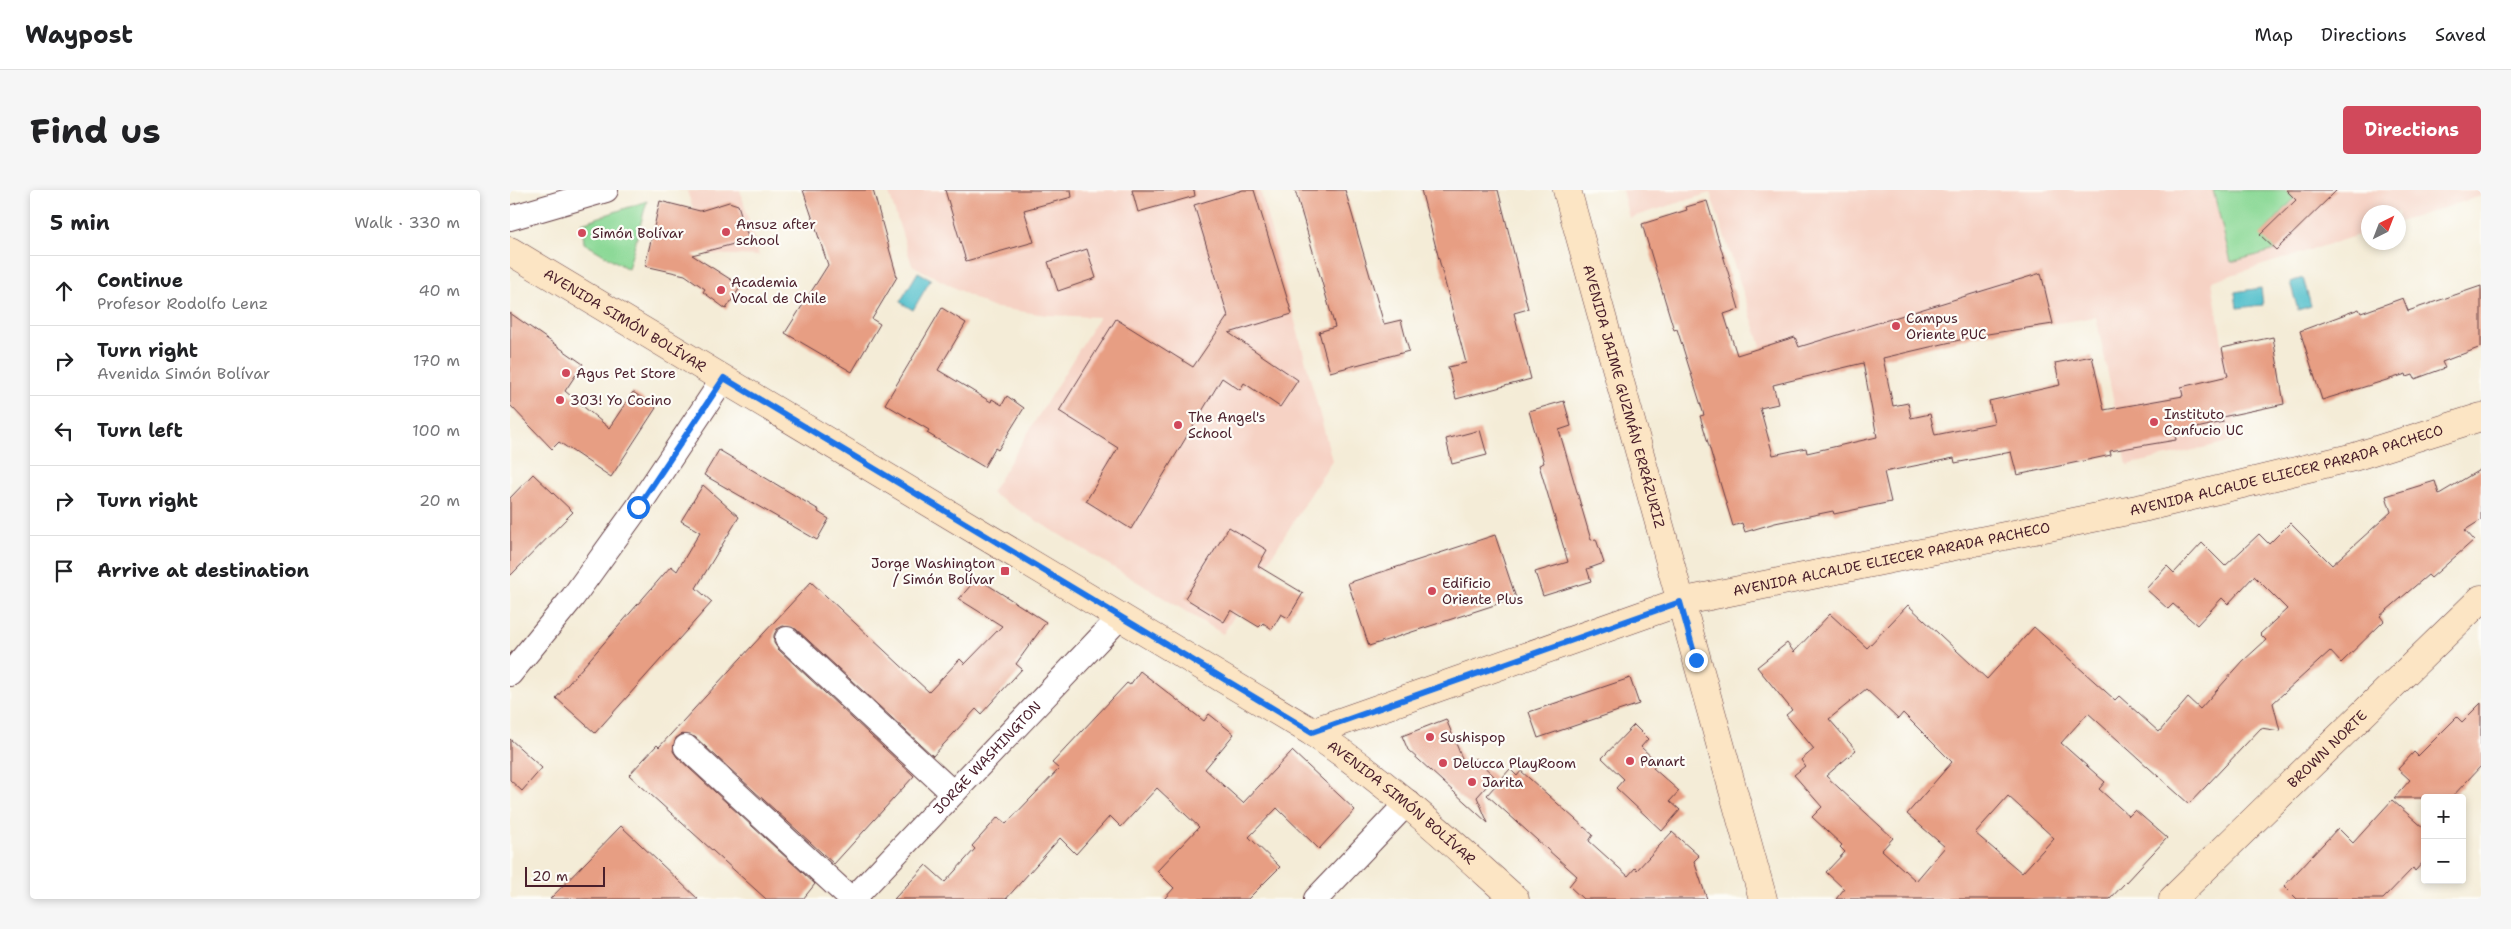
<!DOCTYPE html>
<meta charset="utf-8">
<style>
body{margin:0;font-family:"Shantell Sans",sans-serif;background:#f6f6f6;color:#202124}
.controls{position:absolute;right:15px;bottom:15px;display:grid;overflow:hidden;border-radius:5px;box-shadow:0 2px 8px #0003}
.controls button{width:45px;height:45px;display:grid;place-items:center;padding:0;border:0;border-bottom:1px solid #e0e0e0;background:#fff;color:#202124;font:25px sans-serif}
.compass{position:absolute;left:1851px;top:15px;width:45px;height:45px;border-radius:50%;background:#fff;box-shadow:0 2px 8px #0003;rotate:42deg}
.scale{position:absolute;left:15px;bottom:12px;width:80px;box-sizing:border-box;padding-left:5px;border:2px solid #4a1f2b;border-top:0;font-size:14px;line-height:18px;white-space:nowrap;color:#4a1f2b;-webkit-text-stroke:4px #fdfcf7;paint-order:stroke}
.stop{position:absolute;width:15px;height:15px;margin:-11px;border:4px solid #1a73e8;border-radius:50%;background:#fff}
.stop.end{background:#1a73e8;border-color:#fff;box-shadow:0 1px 5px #0008}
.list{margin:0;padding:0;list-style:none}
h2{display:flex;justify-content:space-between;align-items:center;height:65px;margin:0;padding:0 20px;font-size:21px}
h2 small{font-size:16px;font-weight:400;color:#757577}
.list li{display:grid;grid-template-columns:32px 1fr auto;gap:15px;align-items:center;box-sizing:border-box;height:70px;padding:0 20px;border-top:1px solid #e0e0e0}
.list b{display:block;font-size:19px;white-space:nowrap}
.list p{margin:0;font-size:16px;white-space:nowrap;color:#757577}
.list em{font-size:16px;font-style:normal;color:#757577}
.icon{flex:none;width:28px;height:28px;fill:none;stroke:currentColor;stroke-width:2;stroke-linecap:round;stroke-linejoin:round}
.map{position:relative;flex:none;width:1971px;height:709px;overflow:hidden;border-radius:5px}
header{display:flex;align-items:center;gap:30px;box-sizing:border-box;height:70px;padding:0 25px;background:#fff;border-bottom:1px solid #e0e0e0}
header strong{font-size:24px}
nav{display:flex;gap:28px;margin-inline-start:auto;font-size:18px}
.intro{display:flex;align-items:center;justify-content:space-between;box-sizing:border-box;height:120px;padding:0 30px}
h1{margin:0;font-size:35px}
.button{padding:12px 22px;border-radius:5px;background:#d1495b;color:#fff;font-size:18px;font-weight:700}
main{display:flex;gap:30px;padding:0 30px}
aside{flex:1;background:#fff;border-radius:5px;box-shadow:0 2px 8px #0003}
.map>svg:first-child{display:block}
</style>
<header>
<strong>Waypost</strong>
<nav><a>Map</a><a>Directions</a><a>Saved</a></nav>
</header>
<div class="intro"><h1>Find us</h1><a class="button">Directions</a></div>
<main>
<aside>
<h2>5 min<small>Walk · 330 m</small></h2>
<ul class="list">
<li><svg class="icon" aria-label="ahead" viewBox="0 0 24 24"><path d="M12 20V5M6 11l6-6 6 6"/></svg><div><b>Continue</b><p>Profesor Rodolfo Lenz</p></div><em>40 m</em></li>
<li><svg class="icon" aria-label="right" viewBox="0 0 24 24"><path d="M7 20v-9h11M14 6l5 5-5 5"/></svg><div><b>Turn right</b><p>Avenida Simón Bolívar</p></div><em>170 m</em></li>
<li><svg class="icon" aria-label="left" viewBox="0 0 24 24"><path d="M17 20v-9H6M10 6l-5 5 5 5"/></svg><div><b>Turn left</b></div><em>100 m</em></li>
<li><svg class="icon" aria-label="right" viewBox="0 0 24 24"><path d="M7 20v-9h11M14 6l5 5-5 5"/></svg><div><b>Turn right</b></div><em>20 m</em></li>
<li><svg class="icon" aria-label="arrive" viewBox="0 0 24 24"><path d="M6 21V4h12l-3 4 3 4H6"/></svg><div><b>Arrive at destination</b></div></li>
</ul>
</aside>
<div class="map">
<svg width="1971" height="709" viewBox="0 0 1971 709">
<rect width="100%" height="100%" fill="#fdfcf7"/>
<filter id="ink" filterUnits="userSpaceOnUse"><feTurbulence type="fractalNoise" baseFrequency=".02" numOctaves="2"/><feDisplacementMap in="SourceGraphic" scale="10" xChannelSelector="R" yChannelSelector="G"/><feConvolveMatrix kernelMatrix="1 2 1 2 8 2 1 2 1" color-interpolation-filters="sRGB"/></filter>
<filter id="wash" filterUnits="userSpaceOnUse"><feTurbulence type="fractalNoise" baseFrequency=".0096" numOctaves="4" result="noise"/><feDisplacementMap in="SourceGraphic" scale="20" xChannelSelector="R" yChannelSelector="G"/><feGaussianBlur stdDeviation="1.12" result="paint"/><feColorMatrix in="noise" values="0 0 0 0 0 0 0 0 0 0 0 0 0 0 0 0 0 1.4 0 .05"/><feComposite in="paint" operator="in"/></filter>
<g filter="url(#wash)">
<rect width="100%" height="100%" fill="#f4ecd7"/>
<g fill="#f6d2c4">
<polygon points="230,0 249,66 198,64 177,1"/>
<polygon points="378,0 750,0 822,270 713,444 481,303 589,127 536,125 481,117 402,75"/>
<polygon points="1112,0 1971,0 1971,6 1889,32 1888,22 1858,22 1858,42 1702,91 1728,250 1617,275 1586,127 1471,145 1264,195 1200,3 1119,28"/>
</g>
<g fill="#8cd997" stroke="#6b7c61">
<polygon points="1703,0 1776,0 1784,9 1751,45 1766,60 1721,72"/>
<polygon points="137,11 118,79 74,53 72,33"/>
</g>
<g fill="#53c0cc" stroke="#4e707c">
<polygon points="408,82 421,89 403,120 390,112"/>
<polygon points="1793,88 1801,116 1788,120 1780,92"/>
<polygon points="1751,98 1753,115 1727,118 1725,102"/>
</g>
<g id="blocks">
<g fill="#e79e83" fill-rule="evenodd">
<polygon points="293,0 363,0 387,87 362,129 370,134 342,182 275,143 318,75"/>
<polygon points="435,0 561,0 562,7 514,20 524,52 456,71"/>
<polygon points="622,0 684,0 685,6 628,22"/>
<polygon points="733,0 744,0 782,124 719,143 788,190 770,217 734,193 730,200 712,188 621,339 576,311 608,258 549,221 606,129 683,177 718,126 684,15"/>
<polygon points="785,0 835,0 874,134 891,130 899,161 820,182 809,142 825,137"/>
<polygon points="911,0 988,0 1018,119 1004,123 1021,189 946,209 938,177 956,173"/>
<polygon points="1776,0 1827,0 1766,60 1750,45 1786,10"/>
<polygon points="150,11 190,21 219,12 228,15 239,50 182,65 231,96 216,119 193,102 195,99 175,85 135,76"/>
<path d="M 1197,11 L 1229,119 L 1214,124 L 1227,165 L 1285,147 L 1289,157 L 1531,83 L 1543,134 L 1471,145 L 1373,168 L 1383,216 L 1398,213 L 1401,228 L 1420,224 L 1425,245 L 1484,233 L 1479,211 L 1550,195 L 1545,173 L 1582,166 L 1594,220 L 1673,206 L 1671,197 L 1718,186 L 1712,158 L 1763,147 L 1774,214 L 1712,227 L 1713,232 L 1665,243 L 1666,250 L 1600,261 L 1601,265 L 1507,285 L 1501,262 L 1445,273 L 1444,268 L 1374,282 L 1381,312 L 1324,324 L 1323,321 L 1265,333 L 1235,342 L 1232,333 L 1223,336 L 1190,226 L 1194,225 L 1167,139 L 1164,140 L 1132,34 L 1177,20 L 1176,17 ZM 1353,173 L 1367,247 L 1297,263 L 1296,258 L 1263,265 L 1250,218 L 1268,214 L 1263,195 Z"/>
<polygon points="577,59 586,88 548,101 538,72"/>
<polygon points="1971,96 1971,157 1932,172 1935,178 1905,189 1903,185 1897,187 1896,184 1812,210 1790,141 1849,119 1851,123 1893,108 1898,121"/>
<polygon points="432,118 456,133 428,180 481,212 482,209 492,215 497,206 514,218 488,260 485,258 474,277 417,243 419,240 375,214"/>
<polygon points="0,123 73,174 55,201 99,238 123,202 146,218 101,287 49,252 42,259 0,215"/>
<polygon points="1054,211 1061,236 1049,240 1081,350 1086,349 1094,373 1077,379 1081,391 1033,406 1025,382 1058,372 1029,275 1034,273 1019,221"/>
<polygon points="970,240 977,265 942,274 936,249"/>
<polygon points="209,260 309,320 308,322 319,329 307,350 194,285"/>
<path d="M 1971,279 L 1971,330 L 1955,340 L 1964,350 L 1921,388 L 1918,385 L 1870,426 L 1874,431 L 1831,473 L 1820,461 L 1763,513 L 1770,541 L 1751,538 L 1679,614 L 1578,523 L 1551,553 L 1595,592 L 1589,599 L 1619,626 L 1625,620 L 1657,648 L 1600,709 L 1326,709 L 1334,699 L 1316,682 L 1335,662 L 1330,657 L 1332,655 L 1302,627 L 1312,617 L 1284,585 L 1295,576 L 1291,570 L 1304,559 L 1276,525 L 1282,520 L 1247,477 L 1277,453 L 1284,462 L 1320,424 L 1357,458 L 1398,415 L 1477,489 L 1524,437 L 1605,510 L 1609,506 L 1649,542 L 1678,508 L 1690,519 L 1733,471 L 1756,450 L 1750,444 L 1777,419 L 1744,386 L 1718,414 L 1712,408 L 1687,435 L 1663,414 L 1658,419 L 1636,399 L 1657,376 L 1664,383 L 1692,353 L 1715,376 L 1749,344 L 1759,354 L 1780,333 L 1822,375 L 1881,322 L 1876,306 L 1925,291 L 1929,304 ZM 1356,499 L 1388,529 L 1393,523 L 1442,572 L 1397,624 L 1435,657 L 1406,691 L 1372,660 L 1383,648 L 1316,586 L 1346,560 L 1319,529 ZM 1498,606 L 1544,648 L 1512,683 L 1465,643 Z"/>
<polygon points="23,284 63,322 0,386 0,308"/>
<polygon points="193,295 229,327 186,398 202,412 85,543 46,508 161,376 167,381 190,342 171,331"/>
<polygon points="719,337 757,360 748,376 793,403 778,428 771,424 762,439 753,433 749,437 721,420 714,432 675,408"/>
<polygon points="985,345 1006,408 859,456 838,393"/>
<polygon points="467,388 536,432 506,474 512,479 471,524 466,519 423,566 286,439 273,436 267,439 264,445 264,453 268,459 404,586 324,674 185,547 172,544 166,548 163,561 167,567 305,694 293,709 256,709 119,585 147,555 149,557 301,392 419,502 450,469 455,474 492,436 449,409"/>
<polygon points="630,481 694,531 699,524 724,544 695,579 733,613 782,561 845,620 809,659 767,618 739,647 770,677 738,709 654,709 664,698 647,681 689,637 647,598 611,637 600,626 566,664 550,648 496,709 384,709 416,675 435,692 465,659 462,656 488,627 496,634 549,579 542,573 617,493 620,495"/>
<polygon points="1120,488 1129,514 1028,548 1019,522"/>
<polygon points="1971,513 1971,576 1941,608 1884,608 1900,590 1888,579 1904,562 1908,566 1947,527 1952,532"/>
<polygon points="936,529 956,578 965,568 985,587 967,607 978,633 898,560 892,546"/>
<polygon points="1124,535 1138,549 1131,557 1148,573 1143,578 1169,601 1160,611 1170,620 1152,641 1106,598 1114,589 1092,568"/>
<polygon points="0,549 32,578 12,601 0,590"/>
<polygon points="1000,579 1007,586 1011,581 1083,645 1079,651 1118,686 1125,678 1127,680 1162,642 1189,666 1184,671 1197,709 1073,709 1059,696 1067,686 977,605"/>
<polygon points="1882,610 1915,639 1915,670 1905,681 1903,678 1873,709 1787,709 1774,696 1828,638 1843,653"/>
<polygon points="111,636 188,709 40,709"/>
</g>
</g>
</g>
<g filter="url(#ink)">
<use href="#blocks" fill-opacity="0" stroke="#643e45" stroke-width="1"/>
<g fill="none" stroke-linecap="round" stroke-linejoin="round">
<defs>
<g id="street">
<polyline points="0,28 96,0"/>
<polyline points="277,449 443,603"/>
<polyline points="0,484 63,407 128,317 214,188"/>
<polyline points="176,557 341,709"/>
<path id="s1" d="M 343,709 L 611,426"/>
<polyline points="806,709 898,612"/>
</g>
<g id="secondary">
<path id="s2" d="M 1057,0 L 1253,709"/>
<path id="s3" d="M 0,61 L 802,542 C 876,591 939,650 1005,709"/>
<path id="s4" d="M 802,542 L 1170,412 L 1637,317 L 1844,267 L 1971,227"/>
<path id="s5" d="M 1663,709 L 1971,409"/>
</g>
</defs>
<use href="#street" stroke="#643e45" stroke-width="26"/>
<use href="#secondary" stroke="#643e45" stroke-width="29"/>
<use href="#street" stroke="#fff" stroke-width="24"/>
<use href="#secondary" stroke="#fce5c4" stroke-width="28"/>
</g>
</g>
<g fill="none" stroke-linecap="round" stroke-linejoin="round" filter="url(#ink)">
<polyline stroke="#1a73e8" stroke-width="6" points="128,317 214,188 802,542 1170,412 1186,470"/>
</g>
<g fill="#d1495b" stroke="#fdfcf7" stroke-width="2">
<circle cx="216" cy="42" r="5"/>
<circle cx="72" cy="43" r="5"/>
<circle cx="211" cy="100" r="5"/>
<circle cx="1386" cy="136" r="5"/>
<circle cx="56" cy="183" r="5"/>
<circle cx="50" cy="210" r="5"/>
<circle cx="1644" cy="232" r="5"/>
<circle cx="668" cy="235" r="5"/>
<rect x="490" y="376" width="10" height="10" rx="2.5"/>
<circle cx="922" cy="401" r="5"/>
<circle cx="920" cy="547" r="5"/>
<circle cx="1120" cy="571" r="5"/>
<circle cx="933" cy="573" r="5"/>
<circle cx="962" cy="592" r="5"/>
</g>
<g text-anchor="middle" stroke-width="4.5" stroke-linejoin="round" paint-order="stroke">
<g font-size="14" fill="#4a1f2b" stroke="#fdfcf7" text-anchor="start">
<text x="226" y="39">Ansuz after<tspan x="226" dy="16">school</tspan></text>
<text x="82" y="48">Simón Bolívar</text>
<text x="221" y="97">Academia<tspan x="221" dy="16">Vocal de Chile</tspan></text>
<text x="1396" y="133">Campus<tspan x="1396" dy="16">Oriente PUC</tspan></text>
<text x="66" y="188">Agus Pet Store</text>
<text x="60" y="215">303! Yo Cocino</text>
<text x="1654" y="229">Instituto<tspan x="1654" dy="16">Confucio UC</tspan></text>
<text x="678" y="232">The Angel's<tspan x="678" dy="16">School</tspan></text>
<text x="485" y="378" text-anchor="end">Jorge Washington<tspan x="485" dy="16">/ Simón Bolívar</tspan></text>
<text x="932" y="398">Edificio<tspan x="932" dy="16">Oriente Plus</tspan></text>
<text x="930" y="552">Sushispop</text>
<text x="1130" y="576">Panart</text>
<text x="943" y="578">Delucca PlayRoom</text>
<text x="972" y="597">Jarita</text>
</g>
<g font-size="14" fill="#4a1f2b" stroke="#fdfcf7">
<text dy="5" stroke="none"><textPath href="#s3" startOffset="134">AVENIDA SIMÓN BOLÍVAR</textPath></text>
<text dy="5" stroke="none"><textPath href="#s2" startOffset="214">AVENIDA JAIME GUZMÁN ERRÁZURIZ</textPath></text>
<text dy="5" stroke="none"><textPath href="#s4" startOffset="1011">AVENIDA ALCALDE ELIECER PARADA PACHECO</textPath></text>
<text dy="5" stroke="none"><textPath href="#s4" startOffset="606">AVENIDA ALCALDE ELIECER PARADA PACHECO</textPath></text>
<text dy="5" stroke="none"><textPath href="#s5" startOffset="215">BROWN NORTE</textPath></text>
<text dy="5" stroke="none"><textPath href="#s1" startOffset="195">JORGE WASHINGTON</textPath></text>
<text dy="5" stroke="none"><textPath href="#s3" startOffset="1049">AVENIDA SIMÓN BOLÍVAR</textPath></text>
</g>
</g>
</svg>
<div class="controls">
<button>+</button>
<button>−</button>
</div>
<svg class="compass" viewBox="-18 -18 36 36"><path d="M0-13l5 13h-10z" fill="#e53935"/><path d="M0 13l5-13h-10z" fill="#757577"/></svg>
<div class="scale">20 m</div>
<div class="stop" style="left:128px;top:317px"></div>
<div class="stop end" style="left:1186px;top:470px"></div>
</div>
</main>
